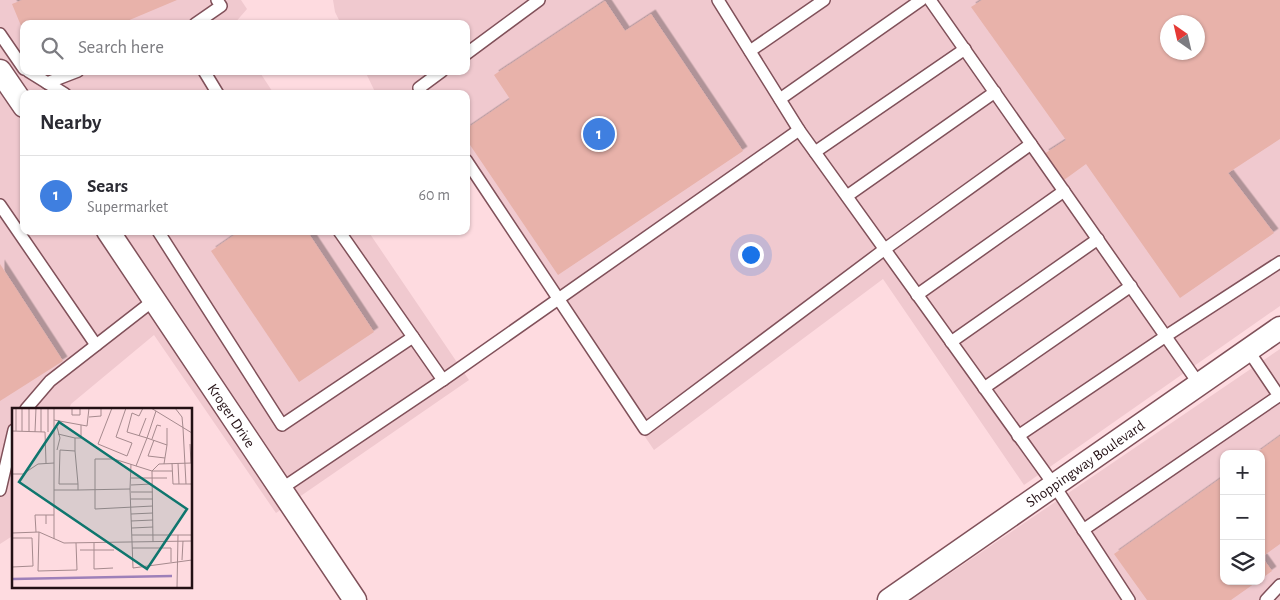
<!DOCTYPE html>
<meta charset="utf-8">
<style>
body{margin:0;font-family:"Alegreya Sans",sans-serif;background:#f7f7f7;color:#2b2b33}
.controls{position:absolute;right:15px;bottom:15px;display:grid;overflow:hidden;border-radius:10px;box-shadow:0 1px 4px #0004}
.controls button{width:45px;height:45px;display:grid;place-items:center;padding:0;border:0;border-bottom:1px solid #e1e1e2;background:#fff;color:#2b2b33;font:25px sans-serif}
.compass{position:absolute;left:1160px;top:15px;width:45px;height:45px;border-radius:50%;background:#fff;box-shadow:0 1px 4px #0004;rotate:326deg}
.you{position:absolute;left:750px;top:254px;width:18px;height:18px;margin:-12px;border:4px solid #fff;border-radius:50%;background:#1a73e8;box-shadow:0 0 0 8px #1a73e833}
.badge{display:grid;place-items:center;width:32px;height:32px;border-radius:50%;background:#1d6963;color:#fff;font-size:16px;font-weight:700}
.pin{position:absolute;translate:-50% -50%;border:2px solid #fff;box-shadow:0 1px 5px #0006}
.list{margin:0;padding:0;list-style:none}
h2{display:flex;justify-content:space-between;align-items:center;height:65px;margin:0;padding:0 20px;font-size:21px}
h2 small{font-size:16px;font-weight:400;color:#7c7c81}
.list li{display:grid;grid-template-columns:32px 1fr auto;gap:15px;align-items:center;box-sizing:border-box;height:80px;padding:0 20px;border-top:1px solid #e1e1e2}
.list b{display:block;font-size:19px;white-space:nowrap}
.list p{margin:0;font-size:16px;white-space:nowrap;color:#7c7c81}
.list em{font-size:16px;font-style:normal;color:#7c7c81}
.icon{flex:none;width:28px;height:28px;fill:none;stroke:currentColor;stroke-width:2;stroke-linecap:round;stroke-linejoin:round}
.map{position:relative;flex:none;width:1280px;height:600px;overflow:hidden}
.search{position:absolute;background:#fff;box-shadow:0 1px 4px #0004;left:20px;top:20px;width:450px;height:55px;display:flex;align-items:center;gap:12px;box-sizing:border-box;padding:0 18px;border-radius:10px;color:#7c7c81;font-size:19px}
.panel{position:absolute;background:#fff;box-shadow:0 1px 4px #0004;left:20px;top:90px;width:450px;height:145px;border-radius:10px}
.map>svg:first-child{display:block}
</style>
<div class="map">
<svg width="1280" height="600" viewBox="0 0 1280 600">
<defs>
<filter id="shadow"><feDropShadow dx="4.5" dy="-4.5" stdDeviation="0" flood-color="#0004"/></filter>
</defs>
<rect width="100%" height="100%" fill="#fedbe0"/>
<g fill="#f0c9cf" fill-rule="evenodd">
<polygon points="0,0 241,0 247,9 234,24 24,24 24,71 259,71 274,94 24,94 24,231 368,231 469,380 276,513 154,335 71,404 69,409 14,409 14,535 0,544"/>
<path d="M 333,0 L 1280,0 L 1280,306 L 1024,485 L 883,279 L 654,450 L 466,173 L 466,94 L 376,94 L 365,71 L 466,71 L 466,24 L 341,24 L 335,12 ZM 1168,22 L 1198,22 L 1198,52 L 1168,52 Z"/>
<path d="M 1280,349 L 1280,600 L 911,600 ZM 1224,454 L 1261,454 L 1261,581 L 1224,581 Z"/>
</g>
<g fill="#e8b2aa" fill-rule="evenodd" filter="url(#shadow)">
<polygon points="22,0 177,0 120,24 24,24 24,33 12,4"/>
<path d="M 982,0 L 1280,0 L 1280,139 L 1228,173 L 1274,233 L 1180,298 L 1086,164 L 1064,180 L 1044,154 L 1066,140 L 971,7 ZM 1168,22 L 1198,22 L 1198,52 L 1168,52 Z"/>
<polygon points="605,1 625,31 651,14 743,151 558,275 466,139 466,129 510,99 494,75"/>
<polygon points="240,231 307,231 374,332 299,382 211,251"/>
<polygon points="0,264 63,361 0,401"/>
<polygon points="1280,436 1280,544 1262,557 1272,571 1261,579 1261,454 1255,454"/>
<polygon points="1224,476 1224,581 1258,581 1231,600 1147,600 1114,554"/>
</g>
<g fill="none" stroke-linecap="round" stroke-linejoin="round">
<defs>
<g id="service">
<polyline points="718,0 799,130"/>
<polyline points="930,0 1199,384"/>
<polyline points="195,24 221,6 217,0"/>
<polyline points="0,34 24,69"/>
<polyline points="750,51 824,0"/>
<polyline points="466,54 539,0"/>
<polyline points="28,71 65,94"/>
<polyline points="204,71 218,94"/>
<polyline points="47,83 78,71"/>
<polyline points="422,94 419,88 442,71"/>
<polyline points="780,99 921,0"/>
<polyline points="815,152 965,49"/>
<polyline points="466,160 645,429 885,249 1031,144"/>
<polyline points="847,196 995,92"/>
<polyline points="0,205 96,345"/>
<polyline points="158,231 282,425 413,337 443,380 281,489"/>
<polyline points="339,231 413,337"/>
<polyline points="917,295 1064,191"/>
<polyline points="951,342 1098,239"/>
<polyline points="1248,350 1279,396"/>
<polyline points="443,380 799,130 1054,485 1129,600"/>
<polyline points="984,388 1131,286"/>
<polyline points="26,409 50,381 154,300"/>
<polyline points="1018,436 1166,336 1280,262"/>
<polyline points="0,490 14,430"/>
<polyline points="1083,530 1280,395"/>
<polyline points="1266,600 1280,585"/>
</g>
<g id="minor">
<polyline points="0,71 24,106"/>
<path id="s1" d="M 108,231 L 355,600"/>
<path id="s2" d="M 889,600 L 1280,328"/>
</g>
</defs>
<use href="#service" stroke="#80515a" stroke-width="14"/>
<use href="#minor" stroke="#80515a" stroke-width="25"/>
<use href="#service" stroke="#fff" stroke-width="11"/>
<use href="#minor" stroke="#fff" stroke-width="22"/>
</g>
<g text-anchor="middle" stroke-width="5" stroke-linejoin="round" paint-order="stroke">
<g font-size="15" fill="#231014" stroke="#fbeff1">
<text dy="5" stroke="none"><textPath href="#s1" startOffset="222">Kroger Drive</textPath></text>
<text dy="5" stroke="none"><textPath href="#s2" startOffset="239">Shoppingway Boulevard</textPath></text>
</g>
</g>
<g transform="translate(12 408)">
<rect width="180" height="180" fill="#fedbe0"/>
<path fill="none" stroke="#9e80b9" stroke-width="2.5" d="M 0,171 L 160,168"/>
<path fill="none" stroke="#a68a8e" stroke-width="1" d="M 60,0 L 60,7 L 68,7 L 68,0M 100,0 L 86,36 L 115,48 L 120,35 L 104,29 L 114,0M 131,0 L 127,8 L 120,5 L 115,24 L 135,30 L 144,3M 139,0 L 180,25M 163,0 L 170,9 L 171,20M 77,9 L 89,8 L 89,0M 42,12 L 75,18 L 77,0M 45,19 L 48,30 L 45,42M 171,20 L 174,76M 0,23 L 33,24 L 34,55M 4,23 L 4,0M 10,23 L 10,0M 17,24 L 17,0M 23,24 L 24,0M 29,24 L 29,0M 36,24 L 36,0M 46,26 L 63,30 L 63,43M 127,28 L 134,10M 63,30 L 69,30 L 69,17M 140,31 L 145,17 L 149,18M 142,32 L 136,48 L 153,50M 178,36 L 179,55M 155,37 L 155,20M 160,55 L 161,76 L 180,76M 166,55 L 167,76M 124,58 L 135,30 L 155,37 L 152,56M 0,66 L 11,66 L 26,56 L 42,55M 119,70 L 155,70M 119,77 L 140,76M 118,81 L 119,56M 42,82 L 66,82 L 66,76 L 47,76 L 48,42 L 63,43 L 66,76M 66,82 L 118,81 L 121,160 L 180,152M 119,84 L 141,84M 119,91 L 141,91M 141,98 L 83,101 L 83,51 L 102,51 L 140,63 L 147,56 L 180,55M 119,106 L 141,105M 119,113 L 141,112M 34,116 L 34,107 L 42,107M 120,120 L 141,119M 24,124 L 23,107 L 34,107M 27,124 L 26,163 L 65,162 L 64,135M 0,125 L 27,124 L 52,135 L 180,133M 120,127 L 166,127M 0,130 L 20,130 L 21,158 L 0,159M 42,131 L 42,0M 141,134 L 140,63 L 160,63M 82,135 L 82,161 L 101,160M 120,140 L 159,140 L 159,154M 68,142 L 102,142M 170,152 L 171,133M 165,180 L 166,127 L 180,127"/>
<path fill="#0f766e" fill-opacity="0.15" stroke="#0f766e" stroke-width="2.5" d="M 47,14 L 175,101 L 135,161 L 7,74 Z"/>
<rect width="180" height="180" fill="none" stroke="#231014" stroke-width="2.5"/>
</g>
</svg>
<div class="controls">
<button>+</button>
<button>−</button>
<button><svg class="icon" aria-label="layers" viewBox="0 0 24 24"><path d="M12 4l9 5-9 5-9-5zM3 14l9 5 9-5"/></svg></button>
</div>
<svg class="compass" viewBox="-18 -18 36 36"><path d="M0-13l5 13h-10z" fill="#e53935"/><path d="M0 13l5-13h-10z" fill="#7c7c81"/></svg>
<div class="you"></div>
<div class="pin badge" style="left:599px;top:134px;background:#3f7fe0">1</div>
<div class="search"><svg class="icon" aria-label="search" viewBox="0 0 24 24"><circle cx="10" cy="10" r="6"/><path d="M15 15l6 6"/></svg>Search here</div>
<section class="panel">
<h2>Nearby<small></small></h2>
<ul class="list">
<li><span class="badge" style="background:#3f7fe0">1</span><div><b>Sears</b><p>Supermarket</p></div><em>60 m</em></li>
</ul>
</section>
</div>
